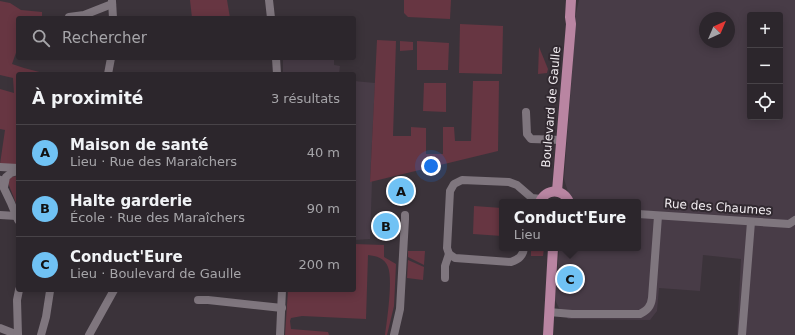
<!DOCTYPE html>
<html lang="fr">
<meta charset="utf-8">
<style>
body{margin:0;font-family:"DejaVu Sans",sans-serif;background:#383238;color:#f1f3f6}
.controls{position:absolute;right:12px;top:12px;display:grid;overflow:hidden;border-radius:4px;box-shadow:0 2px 10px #0003}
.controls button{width:36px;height:36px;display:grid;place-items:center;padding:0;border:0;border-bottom:1px solid #484348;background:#2c262c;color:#f1f3f6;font:20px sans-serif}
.compass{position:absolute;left:699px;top:12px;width:36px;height:36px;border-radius:50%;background:#2c262c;box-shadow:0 2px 10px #0003;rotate:44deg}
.you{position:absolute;left:431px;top:166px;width:14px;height:14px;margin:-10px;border:3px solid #fff;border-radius:50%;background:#1a73e8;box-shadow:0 0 0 6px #1a73e833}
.badge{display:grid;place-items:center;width:26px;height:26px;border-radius:50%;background:#70c2f4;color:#111;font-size:13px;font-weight:700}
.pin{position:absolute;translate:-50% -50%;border:2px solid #fff;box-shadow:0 1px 4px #0006}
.popup{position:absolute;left:499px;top:199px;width:142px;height:52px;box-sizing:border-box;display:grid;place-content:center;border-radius:4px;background:#2c262c;filter:drop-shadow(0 1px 3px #0005);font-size:13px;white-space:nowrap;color:#a6a5a9}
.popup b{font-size:15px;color:#f1f3f6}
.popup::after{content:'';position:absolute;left:50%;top:100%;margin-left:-8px;border:8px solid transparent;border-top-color:#2c262c}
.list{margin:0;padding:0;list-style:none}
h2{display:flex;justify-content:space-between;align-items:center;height:52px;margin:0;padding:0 16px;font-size:17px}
h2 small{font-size:13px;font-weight:400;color:#a6a5a9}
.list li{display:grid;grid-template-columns:26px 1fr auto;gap:12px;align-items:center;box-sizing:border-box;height:56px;padding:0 16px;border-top:1px solid #484348}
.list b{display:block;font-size:15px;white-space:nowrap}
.list p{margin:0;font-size:13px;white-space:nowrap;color:#a6a5a9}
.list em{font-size:13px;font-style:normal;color:#a6a5a9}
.icon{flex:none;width:22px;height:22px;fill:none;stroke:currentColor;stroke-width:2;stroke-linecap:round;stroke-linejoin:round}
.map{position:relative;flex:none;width:795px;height:335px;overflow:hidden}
.search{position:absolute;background:#2c262c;box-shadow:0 2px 10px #0003;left:16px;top:16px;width:340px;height:44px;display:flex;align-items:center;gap:10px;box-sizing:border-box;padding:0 14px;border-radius:4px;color:#a6a5a9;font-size:15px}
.panel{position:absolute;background:#2c262c;box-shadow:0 2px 10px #0003;left:16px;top:72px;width:340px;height:220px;border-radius:4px}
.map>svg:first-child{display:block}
</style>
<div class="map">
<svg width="795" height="335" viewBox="0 0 795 335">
<rect width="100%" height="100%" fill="#3b333a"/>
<g fill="#483c47" fill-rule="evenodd">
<path d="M 579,0 L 795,0 L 795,335 L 737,335 L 741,259 L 703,255 L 700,291 L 659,288 L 657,311 L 650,320 L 568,319 L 559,308 L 555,300 L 559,248 L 638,248 L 638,202 L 574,202 L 568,192 L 564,179 L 572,73 L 574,22 ZM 750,15 L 780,15 L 780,117 L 750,117 ZM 705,18 L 729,18 L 729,42 L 705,42 Z"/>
<polygon points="283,58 334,58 334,65 340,66 339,74 283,74"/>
<polygon points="354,81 375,83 370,181 372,181 370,239 354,240"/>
</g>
<g fill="#673642">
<polygon points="190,0 227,0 230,18 192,18"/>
<polygon points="404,0 451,0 450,19 408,17 404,13"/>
<polygon points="0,1 10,3 21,10 42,12 42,18 18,18 18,47 12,64 24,68 47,74 18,74 18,165 0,164 5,130 0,129 0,89 14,93 13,78 0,75"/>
<polygon points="460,24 503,26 502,74 459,73"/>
<polygon points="377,40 396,41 393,136 411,136 411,127 426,128 426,154 443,154 443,127 454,127 455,141 471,141 473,81 499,81 498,151 370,182"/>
<polygon points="400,41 413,42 413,50 400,51"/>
<polygon points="417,41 449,43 448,70 417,70"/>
<polygon points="539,47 548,69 547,73 538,74"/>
<polygon points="424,83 446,83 446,112 423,111"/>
<polygon points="18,176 18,208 8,183 8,179 11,177"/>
<polygon points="474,206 502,208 502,236 473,234"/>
<path d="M 354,244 L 384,245 L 384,257 L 396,264 L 394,306 L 387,335 L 385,335 C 387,321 393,279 388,267 C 385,258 376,256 368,255 L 366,319 L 302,316 L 291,318 L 290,321 L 291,329 L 328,332 L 329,335 L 285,335 L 288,290 L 354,290 Z"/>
<polygon points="531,248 544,248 543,256 531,256"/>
<polygon points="408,251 425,251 424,265 408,257"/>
<polygon points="408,260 424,267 423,280 407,278"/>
</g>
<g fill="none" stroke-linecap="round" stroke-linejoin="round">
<g stroke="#7f767e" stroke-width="8">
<polyline points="269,0 271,18"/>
<polyline points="112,1 113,18"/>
<polyline points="69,17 84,15 112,4"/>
<polyline points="276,58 277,74"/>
<polyline points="108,74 111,58"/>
<polyline points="526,112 527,134 531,139 562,140"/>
<polyline points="0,167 18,168"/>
<polyline points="0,180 11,203 18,220"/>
<polyline points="4,187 6,177 11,173 18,171"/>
<polyline points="638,214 789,224 795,220"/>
<polyline points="0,215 17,216"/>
<path d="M 524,248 C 523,256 519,259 511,262 L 455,258 L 449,254 L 447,248 L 450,191 L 454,184 L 462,180 L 509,182 L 517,185 L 532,198 L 541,199"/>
<polyline points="445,278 445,266 449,254"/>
<polyline points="198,300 208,300 282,308"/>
<path d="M 549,312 L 572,314 L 640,314 C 647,310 651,307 652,298 L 658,216"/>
<polyline points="0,328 18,335"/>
<polyline points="18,335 17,300 19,290"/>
<polyline points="41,335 46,317 50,291"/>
<polyline points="89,335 114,290"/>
<polyline points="280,335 282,290"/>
<polyline points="394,335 400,309 405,219 405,215"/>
<polyline points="742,335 751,222"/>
</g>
<g stroke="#b985a2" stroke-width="10">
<polyline points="557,191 571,24 570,17 571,0"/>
<path d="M 540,202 C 546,188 563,188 569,202"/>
<polyline points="548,335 553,248"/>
</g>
</g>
<g text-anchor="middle" stroke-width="4" stroke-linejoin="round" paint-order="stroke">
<g font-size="12" fill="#f0ebef" stroke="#312930">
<text transform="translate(551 107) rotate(-85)" y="4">Boulevard de Gaulle</text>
<text transform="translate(718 207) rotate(4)" y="4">Rue des Chaumes</text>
</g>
</g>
</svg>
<div class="controls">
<button>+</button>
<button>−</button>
<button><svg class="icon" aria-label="locate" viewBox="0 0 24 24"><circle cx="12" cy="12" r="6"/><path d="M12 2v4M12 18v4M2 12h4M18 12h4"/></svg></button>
</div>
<svg class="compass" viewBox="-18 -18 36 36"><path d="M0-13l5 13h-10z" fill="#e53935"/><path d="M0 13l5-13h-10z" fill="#a6a5a9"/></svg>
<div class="you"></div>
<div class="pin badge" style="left:401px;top:191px">A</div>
<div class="pin badge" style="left:386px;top:226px">B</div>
<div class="pin badge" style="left:570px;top:279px">C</div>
<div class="popup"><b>Conduct'Eure</b>Lieu</div>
<div class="search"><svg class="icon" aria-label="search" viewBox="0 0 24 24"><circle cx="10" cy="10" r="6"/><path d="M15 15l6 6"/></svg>Rechercher</div>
<section class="panel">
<h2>À proximité<small>3 résultats</small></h2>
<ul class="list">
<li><span class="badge">A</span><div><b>Maison de santé</b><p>Lieu · Rue des Maraîchers</p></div><em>40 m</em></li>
<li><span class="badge">B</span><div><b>Halte garderie</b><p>École · Rue des Maraîchers</p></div><em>90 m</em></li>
<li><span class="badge">C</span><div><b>Conduct'Eure</b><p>Lieu · Boulevard de Gaulle</p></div><em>200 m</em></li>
</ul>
</section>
</div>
